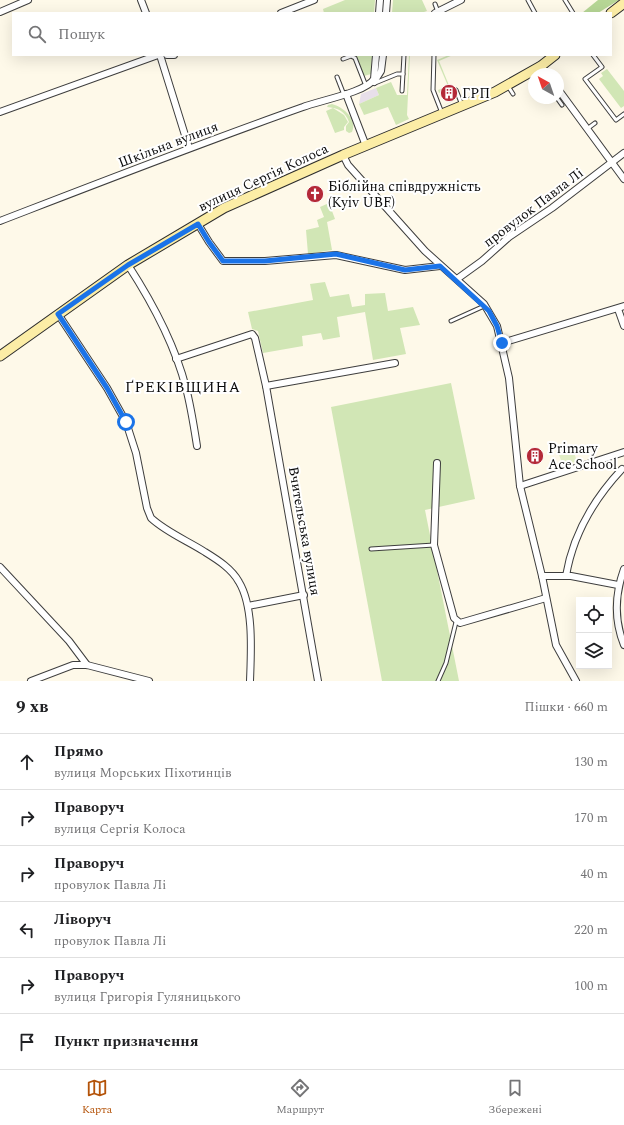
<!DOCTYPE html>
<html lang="uk">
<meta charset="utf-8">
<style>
body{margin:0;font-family:Spectral,serif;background:#f6f6f6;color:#202124}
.controls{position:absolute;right:12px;bottom:12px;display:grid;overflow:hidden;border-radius:0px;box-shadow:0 4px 16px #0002}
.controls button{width:36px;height:36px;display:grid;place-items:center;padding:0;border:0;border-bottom:1px solid #e0e0e0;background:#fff;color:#202124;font:20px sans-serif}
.compass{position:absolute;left:528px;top:68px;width:36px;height:36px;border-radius:50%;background:#fff;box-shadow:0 4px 16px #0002;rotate:320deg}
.stop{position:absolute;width:12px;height:12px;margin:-9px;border:3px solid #1a73e8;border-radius:50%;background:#fff}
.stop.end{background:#1a73e8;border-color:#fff;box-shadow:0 1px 4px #0008}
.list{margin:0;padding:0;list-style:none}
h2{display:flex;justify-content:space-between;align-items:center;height:52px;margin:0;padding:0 16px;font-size:17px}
h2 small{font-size:13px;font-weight:400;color:#757577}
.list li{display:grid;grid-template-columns:26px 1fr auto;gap:12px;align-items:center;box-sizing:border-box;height:56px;padding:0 16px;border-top:1px solid #e0e0e0}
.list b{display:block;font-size:15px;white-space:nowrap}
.list p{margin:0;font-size:13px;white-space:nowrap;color:#757577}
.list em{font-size:13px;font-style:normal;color:#757577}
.icon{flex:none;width:22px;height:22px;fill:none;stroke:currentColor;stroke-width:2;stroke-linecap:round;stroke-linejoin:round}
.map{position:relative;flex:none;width:624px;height:681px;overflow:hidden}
.search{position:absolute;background:#fff;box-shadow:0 4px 16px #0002;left:12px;right:12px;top:12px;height:44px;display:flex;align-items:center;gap:10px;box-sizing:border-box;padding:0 14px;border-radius:0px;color:#757577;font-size:15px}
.sheet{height:388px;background:#fff}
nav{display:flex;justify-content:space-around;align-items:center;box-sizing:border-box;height:56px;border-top:1px solid #e0e0e0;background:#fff;font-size:11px;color:#757577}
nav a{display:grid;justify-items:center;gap:2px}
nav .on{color:#b45309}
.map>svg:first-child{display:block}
</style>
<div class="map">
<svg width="624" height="681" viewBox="0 0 624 681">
<rect width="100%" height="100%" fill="#fef9e9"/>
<polygon fill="#e8dfea" points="376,88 379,95 359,104 361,94"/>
<g fill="#d1e6b5">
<polygon points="345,0 375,0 374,13 324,13 323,9"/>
<polygon points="393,0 422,0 427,11 421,13 392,13"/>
<polygon points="356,55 372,55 371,74 364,76"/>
<polygon points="409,55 410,55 407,115 409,119 396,125 388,107 364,115 359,104 379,95 376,88 391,82 397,95 407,95"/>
<polygon points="449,55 453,55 439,61 455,100 441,107 454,100 449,89 439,93 438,90 448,86 437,60"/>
<polygon points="607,69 624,91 624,106 621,108 599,79 603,76 601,73"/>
<path d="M 332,104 C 343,107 358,119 352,132 L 349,133 L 346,131 L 346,126 L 349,122 C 345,111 338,108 327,107 L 328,105 Z"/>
<polygon points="333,108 344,115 348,122 344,127 344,130 335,133 326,111"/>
<polygon points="329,203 335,219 327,222 332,250 308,254 306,230 319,227 317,220 324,217 320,207"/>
<polygon points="325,282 330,297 349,294 352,307 365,305 365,294 385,293 388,311 413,307 420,325 400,328 406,354 373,360 365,312 337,317 340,337 323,340 321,333 302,336 303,346 263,353 258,331 252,329 248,312 313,300 310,284"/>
<polygon points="451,383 475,499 425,510 459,681 382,681 331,407"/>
</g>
<polygon fill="#b6d695" points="598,0 619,0 598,13 582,13"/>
<polygon fill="#e2eec6" points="571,445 577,461 563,466 557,449"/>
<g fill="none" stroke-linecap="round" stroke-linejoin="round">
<defs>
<g id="lane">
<polyline points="528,0 535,13"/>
<polyline points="565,0 573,13"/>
<polyline points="435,4 438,12"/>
<polyline points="434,55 433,90 442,113"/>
<polyline points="593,55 602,67 585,79 616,120 624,114"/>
<polyline points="343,59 351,56 355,58 366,86"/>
<polyline points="337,77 344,95"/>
<polyline points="375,83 397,74 403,74"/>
<polyline points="508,86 513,94"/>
<polyline points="456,90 462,105"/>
<polyline points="402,91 404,55"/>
<polyline points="557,98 562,105"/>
<polyline points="587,129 595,123"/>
<polyline points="451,321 482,307 484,304"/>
<polyline points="371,549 434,545"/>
<polyline points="438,681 446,663 456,622"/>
</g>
<g id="street">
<polyline points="141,0 146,13"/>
<polyline points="0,12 28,0"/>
<polyline points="281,13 314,0"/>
<polyline points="379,13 380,0"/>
<polyline points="386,13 387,0"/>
<polyline points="435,13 461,0"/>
<polyline points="160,55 189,148"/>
<polyline points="167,55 174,55"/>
<polyline points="541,66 547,74"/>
<polyline points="374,82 381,71 383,55"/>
<polyline points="558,89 624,179"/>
<polyline points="346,94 366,146"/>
<polyline points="0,112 158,55"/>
<polyline points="343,155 348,165 425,251 484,304 497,326 509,378 520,486 542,576 556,645 576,681"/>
<path d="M 0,221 C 101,182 201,143 303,107 C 318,101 367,92 374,79 L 376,55"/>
<polyline points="198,224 209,242 223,261 265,261 336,255 405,270 440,266"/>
<path d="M 128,265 C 152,302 175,345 186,388 C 191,407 194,427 197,446"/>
<polyline points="457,279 482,261 509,237 552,208 624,153"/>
<polyline points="618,309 624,326"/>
<path d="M 58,314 L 107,388 L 126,422 L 136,453 L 147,508 L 151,518 C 166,532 188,541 205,552 C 218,560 232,569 239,582 C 254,607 251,652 250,681"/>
<polyline points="502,343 624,306"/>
<polyline points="176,359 252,334 255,338 266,386 318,681"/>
<polyline points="266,386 395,363"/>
<polyline points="437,463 434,545 454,618 460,623 546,598"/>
<polyline points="520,486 624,452"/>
<polyline points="0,567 69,641 87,665"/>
<path d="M 624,569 C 615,594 614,620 624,645"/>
<polyline points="542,576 571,576 618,585"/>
<path d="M 566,576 C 573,534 594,499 622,469"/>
<polyline points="248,606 304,595"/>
<polyline points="31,681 73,665 87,665 149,681"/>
</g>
<g id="secondary">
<polyline points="611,13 624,3"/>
<polyline points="0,356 128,265 224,208 343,155 495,92 541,66 555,55"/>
</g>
</defs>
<use href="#lane" stroke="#3e3e3e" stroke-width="5"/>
<use href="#street" stroke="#3e3e3e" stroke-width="8"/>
<use href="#secondary" stroke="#2d2d2d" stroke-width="11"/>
<use href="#lane" stroke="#fff" stroke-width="3"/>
<use href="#street" stroke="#fff" stroke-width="6"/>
<use href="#secondary" stroke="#fceda6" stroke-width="9"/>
</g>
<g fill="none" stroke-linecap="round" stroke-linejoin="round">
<polyline stroke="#1a73e8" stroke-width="5" points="126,422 107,388 58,314 128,265 198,224 209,242 223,261 265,261 336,254 405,270 440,266 489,311 497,326 502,343"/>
</g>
<defs>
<symbol id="building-disc" viewBox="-11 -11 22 22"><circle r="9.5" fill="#b42938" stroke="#fff"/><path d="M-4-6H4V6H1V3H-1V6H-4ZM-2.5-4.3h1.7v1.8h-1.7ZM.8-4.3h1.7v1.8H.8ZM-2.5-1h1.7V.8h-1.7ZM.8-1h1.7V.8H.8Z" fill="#fff"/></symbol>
<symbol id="church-disc" viewBox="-11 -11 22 22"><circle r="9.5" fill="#b42938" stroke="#fff"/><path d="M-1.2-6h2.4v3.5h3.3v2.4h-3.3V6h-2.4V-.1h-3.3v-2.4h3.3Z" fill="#fff"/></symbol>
</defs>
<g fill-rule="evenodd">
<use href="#building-disc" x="439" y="83" width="20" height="20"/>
<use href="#church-disc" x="305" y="184" width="20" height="20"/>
<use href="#building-disc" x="525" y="446" width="20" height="20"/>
</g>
<g text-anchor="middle" stroke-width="4" stroke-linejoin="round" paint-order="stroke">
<g font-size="14" fill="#0b0b0b" stroke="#fff" text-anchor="start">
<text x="462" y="98">ГРП</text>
<text x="328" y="191">Біблійна співдружність<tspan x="328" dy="16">(Kyiv UBF)</tspan></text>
<text x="548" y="453">Primary<tspan x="548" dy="16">Ace School</tspan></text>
</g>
<g font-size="14" fill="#0b0b0b" stroke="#fff">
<text transform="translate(168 144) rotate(-21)" y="5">Шкільна вулиця</text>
<text transform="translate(263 177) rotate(-25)" y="5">вулиця Сергія Колоса</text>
<text transform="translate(533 207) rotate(-37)" y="5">провулок Павла Лі</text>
<text transform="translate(305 531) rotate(80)" y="5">Вчительська вулиця</text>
</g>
<g font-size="15" letter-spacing="1" fill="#0b0b0b" stroke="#fff">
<text x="183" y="392">ҐРЕКІВЩИНА</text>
</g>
</g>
</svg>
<div class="controls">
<button><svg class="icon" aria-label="locate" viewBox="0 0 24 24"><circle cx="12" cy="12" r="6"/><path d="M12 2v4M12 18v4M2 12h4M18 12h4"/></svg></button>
<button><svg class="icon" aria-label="layers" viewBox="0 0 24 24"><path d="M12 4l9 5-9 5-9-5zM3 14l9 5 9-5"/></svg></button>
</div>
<svg class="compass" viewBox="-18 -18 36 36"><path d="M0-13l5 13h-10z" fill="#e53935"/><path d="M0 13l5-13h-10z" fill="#757577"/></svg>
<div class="stop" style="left:126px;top:422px"></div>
<div class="stop end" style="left:502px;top:343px"></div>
<div class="search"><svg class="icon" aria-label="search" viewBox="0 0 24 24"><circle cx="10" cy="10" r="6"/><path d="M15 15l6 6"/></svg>Пошук</div>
</div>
<section class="sheet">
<h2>9 хв<small>Пішки · 660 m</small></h2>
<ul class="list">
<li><svg class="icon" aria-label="ahead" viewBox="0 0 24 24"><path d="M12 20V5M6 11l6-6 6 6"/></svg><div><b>Прямо</b><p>вулиця Морських Піхотинців</p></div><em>130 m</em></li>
<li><svg class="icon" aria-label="right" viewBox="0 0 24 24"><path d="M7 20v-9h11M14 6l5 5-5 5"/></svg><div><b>Праворуч</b><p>вулиця Сергія Колоса</p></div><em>170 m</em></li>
<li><svg class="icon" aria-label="right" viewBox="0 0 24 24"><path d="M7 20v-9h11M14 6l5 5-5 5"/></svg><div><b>Праворуч</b><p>провулок Павла Лі</p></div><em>40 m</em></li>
<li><svg class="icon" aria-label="left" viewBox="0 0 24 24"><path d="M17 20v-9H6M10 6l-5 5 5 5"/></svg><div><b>Ліворуч</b><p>провулок Павла Лі</p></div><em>220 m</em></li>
<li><svg class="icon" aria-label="right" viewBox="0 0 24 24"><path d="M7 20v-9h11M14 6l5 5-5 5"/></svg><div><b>Праворуч</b><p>вулиця Григорія Гуляницького</p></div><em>100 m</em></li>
<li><svg class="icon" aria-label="arrive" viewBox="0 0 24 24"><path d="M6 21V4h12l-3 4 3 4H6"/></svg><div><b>Пункт призначення</b></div></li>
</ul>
</section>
<nav>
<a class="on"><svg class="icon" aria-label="map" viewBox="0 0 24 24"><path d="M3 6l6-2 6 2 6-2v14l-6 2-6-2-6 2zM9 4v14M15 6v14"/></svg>Карта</a>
<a><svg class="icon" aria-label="directions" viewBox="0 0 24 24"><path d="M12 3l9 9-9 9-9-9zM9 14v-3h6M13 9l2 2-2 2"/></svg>Маршрут</a>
<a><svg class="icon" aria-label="saved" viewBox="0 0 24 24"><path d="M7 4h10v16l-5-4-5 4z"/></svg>Збережені</a>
</nav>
